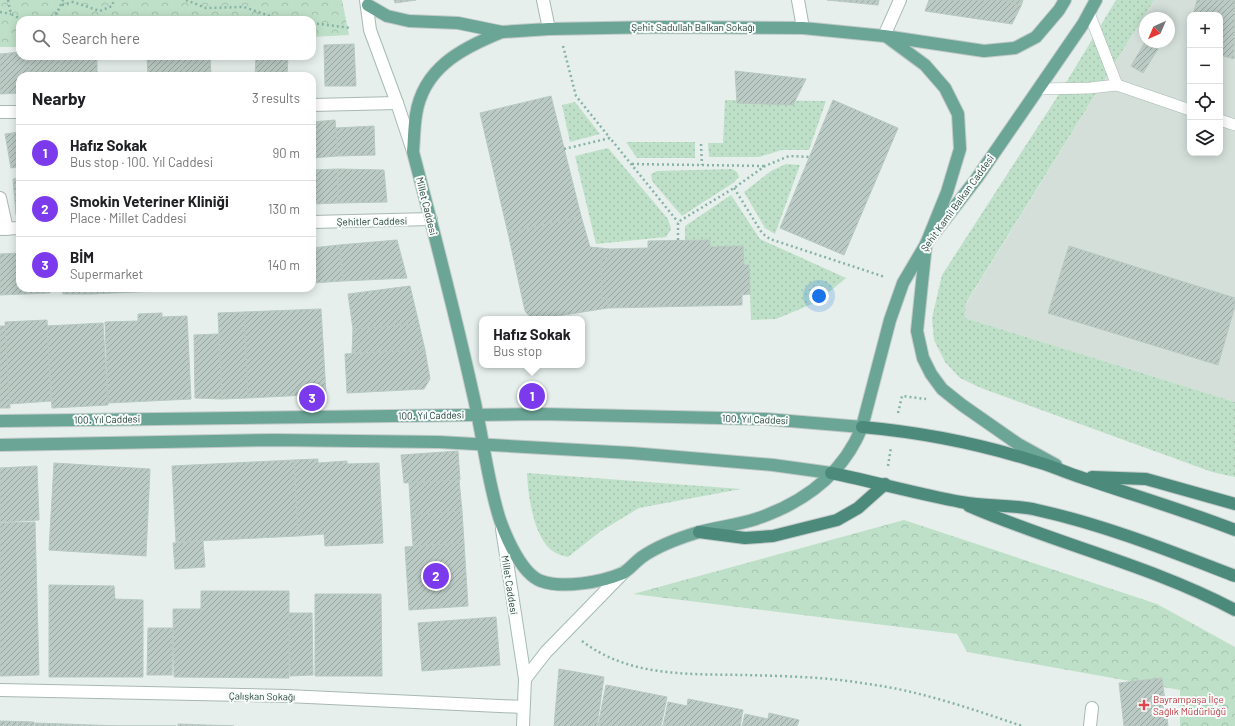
<!DOCTYPE html>
<meta charset="utf-8">
<style>
body{margin:0;font-family:Barlow,sans-serif;background:#f6f6f6;color:#202124}
.controls{position:absolute;right:12px;top:12px;display:grid;overflow:hidden;border-radius:8px;box-shadow:0 2px 10px #0003}
.controls button{width:36px;height:36px;display:grid;place-items:center;padding:0;border:0;border-bottom:1px solid #e0e0e0;background:#fff;color:#202124;font:20px sans-serif}
.compass{position:absolute;left:1139px;top:12px;width:36px;height:36px;border-radius:50%;background:#fff;box-shadow:0 2px 10px #0003;rotate:224deg}
.you{position:absolute;left:819px;top:296px;width:14px;height:14px;margin:-10px;border:3px solid #fff;border-radius:50%;background:#1a73e8;box-shadow:0 0 0 6px #1a73e833}
.badge{display:grid;place-items:center;width:26px;height:26px;border-radius:50%;background:#7c3aed;color:#fff;font-size:13px;font-weight:700}
.pin{position:absolute;translate:-50% -50%;border:2px solid #fff;box-shadow:0 1px 4px #0006}
.popup{position:absolute;left:479px;top:316px;width:106px;height:52px;box-sizing:border-box;display:grid;place-content:center;border-radius:8px;background:#fff;filter:drop-shadow(0 1px 3px #0005);font-size:13px;white-space:nowrap;color:#757577}
.popup b{font-size:15px;color:#202124}
.popup::after{content:'';position:absolute;left:50%;top:100%;margin-left:-8px;border:8px solid transparent;border-top-color:#fff}
.list{margin:0;padding:0;list-style:none}
h2{display:flex;justify-content:space-between;align-items:center;height:52px;margin:0;padding:0 16px;font-size:17px}
h2 small{font-size:13px;font-weight:400;color:#757577}
.list li{display:grid;grid-template-columns:26px 1fr auto;gap:12px;align-items:center;box-sizing:border-box;height:56px;padding:0 16px;border-top:1px solid #e0e0e0}
.list b{display:block;font-size:15px;white-space:nowrap}
.list p{margin:0;font-size:13px;white-space:nowrap;color:#757577}
.list em{font-size:13px;font-style:normal;color:#757577}
.icon{flex:none;width:22px;height:22px;fill:none;stroke:currentColor;stroke-width:2;stroke-linecap:round;stroke-linejoin:round}
.map{position:relative;flex:none;width:1235px;height:726px;overflow:hidden}
.search{position:absolute;background:#fff;box-shadow:0 2px 10px #0003;left:16px;top:16px;width:300px;height:44px;display:flex;align-items:center;gap:10px;box-sizing:border-box;padding:0 14px;border-radius:12px;color:#757577;font-size:15px}
.panel{position:absolute;background:#fff;box-shadow:0 2px 10px #0003;left:16px;top:72px;width:300px;height:220px;border-radius:12px}
.map>svg:first-child{display:block}
</style>
<div class="map">
<svg width="1235" height="726" viewBox="0 0 1235 726">
<defs>
<pattern id="grass-dots" width="8" height="8" patternUnits="userSpaceOnUse"><rect width="8" height="8" fill="#bfe0c8"/><path d="M2 2h.1M6 6h.1" fill="none" stroke="#a4c1ad" stroke-width="1.8" stroke-linecap="round"/></pattern>
<pattern id="forest-crowns" width="20" height="18" patternUnits="userSpaceOnUse"><rect width="20" height="18" fill="#bfe0c8"/><path d="M2 6a3 3 0 1 1 6 0M12 15a3 3 0 1 1 6 0" fill="none" stroke="#a4c1ad"/></pattern>
<pattern id="building-hatch" width="6" height="6" patternUnits="userSpaceOnUse"><rect width="6" height="6" fill="#bbcac4"/><path d="M-1 1l2-2M0 6l6-6M5 7l2-2" fill="none" stroke="#98a6a0"/></pattern>
</defs>
<rect width="100%" height="100%" fill="#e6efeb"/>
<path fill="#d4dfda" fill-rule="evenodd" d="M 1154,0 L 1235,0 L 1235,402 L 965,318 L 966,304 ZM 1190,15 L 1220,15 L 1220,153 L 1190,153 ZM 1145,18 L 1169,18 L 1169,42 L 1145,42 Z"/>
<g fill="url(#grass-dots)">
<polygon points="1116,0 1154,0 966,303 965,318 1235,402 1235,477 1212,472 981,388 960,378 945,362 934,340 932,318 942,275 1061,91"/>
<polygon points="725,100 826,101 809,150 782,150 759,157 709,157 708,143 723,143"/>
<polygon points="575,102 600,134 570,142 562,105"/>
<polygon points="626,142 695,142 695,158 637,158"/>
<polygon points="608,148 668,219 671,229 666,237 596,244 575,156"/>
<polygon points="786,164 800,165 775,234 765,228 744,192 771,171"/>
<polygon points="732,169 737,172 739,177 733,183 682,216 652,181 651,174 657,171"/>
<polygon points="731,195 760,239 846,278 817,302 776,319 751,320 749,265 744,265 743,246 710,247 709,240 685,240 685,226"/>
<path d="M 527,473 L 741,489 L 639,508 L 601,531 L 568,557 C 564,556 559,555 556,553 C 534,542 528,496 527,473 Z"/>
</g>
<g fill="url(#forest-crowns)">
<polygon points="0,0 342,0 349,35 312,37 312,20 20,20 20,47 0,47"/>
<polygon points="904,520 1157,604 1235,647 1235,726 1180,726 1180,690 967,652 957,634 633,594"/>
</g>
<g fill="url(#building-hatch)" stroke="#b8c9c2">
<polygon points="394,0 416,0 395,3"/>
<polygon points="827,0 879,0 878,5"/>
<polygon points="929,0 1004,0 1021,6 1012,24 925,11"/>
<polygon points="1004,0 1023,0 1021,6"/>
<polygon points="1197,0 1235,0 1234,59 1220,55 1220,15 1193,15"/>
<polygon points="1145,42 1158,49 1143,73 1131,66"/>
<polygon points="354,44 356,86 325,86 324,45"/>
<polygon points="20,52 20,56 30,56 30,76 20,76 20,93 0,94 0,54"/>
<rect x="30" y="56" width="30" height="20"/>
<rect x="60" y="56" width="37" height="20"/>
<polygon points="147,56 182,56 183,76 148,76"/>
<polygon points="182,56 210,56 211,76 183,76"/>
<polygon points="256,56 288,56 287,76 255,76"/>
<polygon points="735,71 806,79 793,105 737,103"/>
<polygon points="551,96 581,216 508,233 480,113"/>
<polygon points="833,100 898,128 844,255 780,228"/>
<polygon points="335,120 338,156 312,158 312,122"/>
<polygon points="374,126 375,155 338,156 336,128"/>
<polygon points="20,132 20,167 11,168 5,134"/>
<polygon points="338,169 338,203 312,204 312,170"/>
<polygon points="338,169 384,170 387,202 338,203"/>
<polygon points="20,178 20,215 16,215 13,179"/>
<polygon points="581,216 590,247 610,249 610,258 601,258 602,299 608,299 608,308 538,319 531,318 525,311 508,233"/>
<polygon points="397,240 407,278 343,281 339,245"/>
<polygon points="710,240 710,247 743,246 744,265 749,265 750,294 742,295 742,305 608,308 608,299 602,299 601,258 610,258 610,249 648,248 648,241"/>
<polygon points="339,245 343,281 312,283 312,248"/>
<polygon points="1069,246 1235,298 1235,306 1218,365 1048,313"/>
<polygon points="20,253 20,288 50,288 50,293 0,295 0,254"/>
<polygon points="410,286 419,324 353,329 348,294"/>
<polygon points="62,288 91,288 91,294 63,294"/>
<polygon points="91,288 158,288 158,291 91,294"/>
<polygon points="158,288 198,288 198,290 158,291"/>
<polygon points="198,288 226,288 198,290"/>
<polygon points="321,309 326,394 248,398 244,312"/>
<polygon points="244,312 248,398 222,399 218,313"/>
<polygon points="162,313 162,317 187,316 191,399 108,403 105,322 138,321 138,314"/>
<polygon points="47,320 51,401 9,404 5,322"/>
<polygon points="103,323 108,405 52,408 47,326"/>
<polygon points="419,324 425,350 352,353 353,329"/>
<polygon points="0,326 5,326 10,408 0,408"/>
<polygon points="219,334 222,399 195,398 194,335"/>
<polygon points="425,350 430,379 424,389 347,393 345,354"/>
<polygon points="458,451 460,480 404,483 401,455"/>
<polygon points="318,459 318,463 347,461 347,464 379,463 383,543 325,546 324,534 298,536 294,460"/>
<polygon points="294,460 298,536 176,542 172,466"/>
<polygon points="54,463 150,469 146,556 49,550"/>
<polygon points="37,466 39,520 0,522 0,468"/>
<polygon points="459,480 462,511 411,515 409,483"/>
<polygon points="462,511 464,543 413,546 411,515"/>
<polygon points="35,522 39,675 0,676 0,523"/>
<polygon points="203,541 205,567 175,569 173,543"/>
<polygon points="464,543 468,606 409,610 405,547"/>
<polygon points="49,585 114,586 115,599 143,600 143,677 49,677"/>
<polygon points="201,591 289,591 289,678 174,677 173,609 201,609"/>
<polygon points="315,594 381,594 382,676 315,676"/>
<polygon points="289,613 312,613 313,675 290,676"/>
<polygon points="496,617 500,665 422,671 418,623"/>
<polygon points="148,628 173,628 172,675 147,675"/>
<polygon points="559,669 604,677 597,726 554,726"/>
<polygon points="1162,678 1168,726 1124,726 1119,683"/>
<polygon points="606,685 667,697 661,726 598,726"/>
<polygon points="688,699 743,710 740,726 663,726 668,702 687,706"/>
<polygon points="769,713 799,720 797,726 742,726 745,714 768,719"/>
<polygon points="0,721 34,722 34,726 0,726"/>
<polygon points="35,723 121,726 176,726 35,726"/>
<polygon points="178,724 234,726 178,726"/>
</g>
<g fill="none" stroke-linecap="round" stroke-linejoin="round">
<defs>
<g id="service">
<polyline points="1089,13 1117,85"/>
<polyline points="1038,89 1090,88 1117,85 1190,110"/>
<polyline points="1220,120 1235,125"/>
</g>
<g id="minor">
<polyline points="543,0 549,29"/>
<polyline points="798,0 803,28"/>
<polyline points="884,36 900,0"/>
<polyline points="312,105 397,103"/>
<polyline points="0,112 20,112"/>
<polyline points="0,198 7,229"/>
<polyline points="312,222 431,219"/>
<polyline points="0,229 20,228"/>
<polyline points="0,690 287,696 523,707"/>
<polyline points="1090,726 1092,708"/>
</g>
<g id="secondary">
<polyline points="366,0 370,30 397,103 413,151"/>
<polyline points="502,529 525,679 523,726"/>
<polyline points="525,679 546,652 624,572"/>
</g>
<g id="primary">
<polyline points="368,5 387,16 409,21 458,23 502,32 549,29 660,27 803,28 884,36 984,51 1015,48 1036,37 1059,10 1065,0"/>
<path d="M 502,32 C 462,48 423,68 416,115 C 414,127 414,140 413,152 C 434,232 455,313 473,394 C 483,436 487,480 500,520 C 507,539 522,574 541,581 C 563,589 602,582 623,573 C 630,569 635,562 642,557 C 659,545 679,538 699,532 C 718,527 738,525 756,519 C 803,503 843,474 862,427 L 890,320 L 903,283 L 926,244 L 977,178 L 1083,24 L 1096,0"/>
<polyline points="887,37 925,65 945,88 958,114 960,149 947,192 926,244 917,331 923,358 931,374 942,389 962,405 1018,444 1056,465"/>
<polyline points="0,421 540,414 766,419 862,427"/>
<polyline points="0,445 274,440 439,442 631,453 773,465 831,473"/>
</g>
<g id="trunk">
<path d="M 862,427 C 918,432 980,444 1034,461 C 1050,465 1064,472 1080,477 C 1132,495 1184,510 1235,530"/>
<path d="M 831,473 C 875,482 918,494 961,502 C 986,507 1012,504 1037,510 C 1105,525 1170,551 1235,576"/>
<polyline points="1092,477 1146,479 1235,504"/>
<path d="M 969,506 C 1056,544 1150,565 1235,610"/>
<polyline points="699,532 745,538 773,536 837,520 858,508 885,484"/>
</g>
</defs>
<use href="#service" stroke="#a8b8b2" stroke-width="12"/>
<use href="#minor" stroke="#a8b8b2" stroke-width="14"/>
<use href="#secondary" stroke="#a4bbb3" stroke-width="14"/>
<use href="#primary" stroke="#c2cac8" stroke-width="14"/>
<use href="#trunk" stroke="#c2cac8" stroke-width="14"/>
<g stroke="#86b3a5" stroke-width="2.5" stroke-dasharray="2 3" stroke-linecap="butt">
<polyline points="8,0 11,14 23,20"/>
<polyline points="186,0 206,8 244,7 281,20"/>
<polyline points="62,5 73,2 100,11 112,6 114,0"/>
<polyline points="0,12 11,14"/>
<polyline points="47,20 57,13 63,0"/>
<polyline points="312,23 351,28"/>
<polyline points="563,46 576,96 610,138"/>
<polyline points="701,144 702,165"/>
<polyline points="564,149 610,138 678,222"/>
<polyline points="632,164 765,166"/>
<polyline points="734,188 762,233 770,239 885,277"/>
<polyline points="678,240 678,222 734,188 765,166 789,156 809,157"/>
<polyline points="898,413 902,396 926,399"/>
<polyline points="888,466 891,447"/>
<path d="M 582,641 C 629,677 688,674 745,675 C 785,676 828,677 868,684 C 921,691 972,709 1022,726"/>
</g>
<use href="#service" stroke="#fff" stroke-width="11"/>
<use href="#minor" stroke="#fff" stroke-width="12"/>
<use href="#secondary" stroke="#fff" stroke-width="12"/>
<use href="#primary" stroke="#6aa596" stroke-width="12"/>
<use href="#trunk" stroke="#4c8a7c" stroke-width="12"/>
</g>
<path fill="#e0444e" stroke="#f7fbf9" stroke-width="1.5" d="M1142 699h4v4h4v4h-4v4h-4v-4h-4v-4h4z"/>
<g text-anchor="middle" stroke-width="4" stroke-linejoin="round" paint-order="stroke">
<g font-size="10" fill="#24423a" stroke="#f7fbf9">
<text x="693" y="31">Şehit Sadullah Balkan Sokağı</text>
<text transform="translate(957 203) rotate(-54)" y="4">Şehit Kamil Balkan Caddesi</text>
<text transform="translate(427 206) rotate(76)" y="4">Millet Caddesi</text>
<text transform="translate(372 221) rotate(-1)" y="4">Şehitler Caddesi</text>
<text transform="translate(431 415) rotate(-1)" y="4">100. Yıl Caddesi</text>
<text transform="translate(107 419) rotate(-1)" y="4">100. Yıl Caddesi</text>
<text transform="translate(755 419) rotate(2)" y="4">100. Yıl Caddesi</text>
<text transform="translate(510 585) rotate(81)" y="4">Millet Caddesi</text>
<text transform="translate(262 696) rotate(1)" y="4">Çalışkan Sokağı</text>
</g>
<g font-size="10" fill="#be3a42" stroke="#f7fbf9" text-anchor="start">
<text x="1153" y="703">Bayrampaşa İlçe<tspan x="1153" dy="12">Sağlık Müdürlüğü</tspan></text>
</g>
</g>
</svg>
<div class="controls">
<button>+</button>
<button>−</button>
<button><svg class="icon" aria-label="locate" viewBox="0 0 24 24"><circle cx="12" cy="12" r="6"/><path d="M12 2v4M12 18v4M2 12h4M18 12h4"/></svg></button>
<button><svg class="icon" aria-label="layers" viewBox="0 0 24 24"><path d="M12 4l9 5-9 5-9-5zM3 14l9 5 9-5"/></svg></button>
</div>
<svg class="compass" viewBox="-18 -18 36 36"><path d="M0-13l5 13h-10z" fill="#e53935"/><path d="M0 13l5-13h-10z" fill="#757577"/></svg>
<div class="you"></div>
<div class="pin badge" style="left:532px;top:396px">1</div>
<div class="popup"><b>Hafız Sokak</b>Bus stop</div>
<div class="pin badge" style="left:436px;top:576px">2</div>
<div class="pin badge" style="left:312px;top:398px">3</div>
<div class="search"><svg class="icon" aria-label="search" viewBox="0 0 24 24"><circle cx="10" cy="10" r="6"/><path d="M15 15l6 6"/></svg>Search here</div>
<section class="panel">
<h2>Nearby<small>3 results</small></h2>
<ul class="list">
<li><span class="badge">1</span><div><b>Hafız Sokak</b><p>Bus stop · 100. Yıl Caddesi</p></div><em>90 m</em></li>
<li><span class="badge">2</span><div><b>Smokin Veteriner Kliniği</b><p>Place · Millet Caddesi</p></div><em>130 m</em></li>
<li><span class="badge">3</span><div><b>BİM</b><p>Supermarket</p></div><em>140 m</em></li>
</ul>
</section>
</div>
